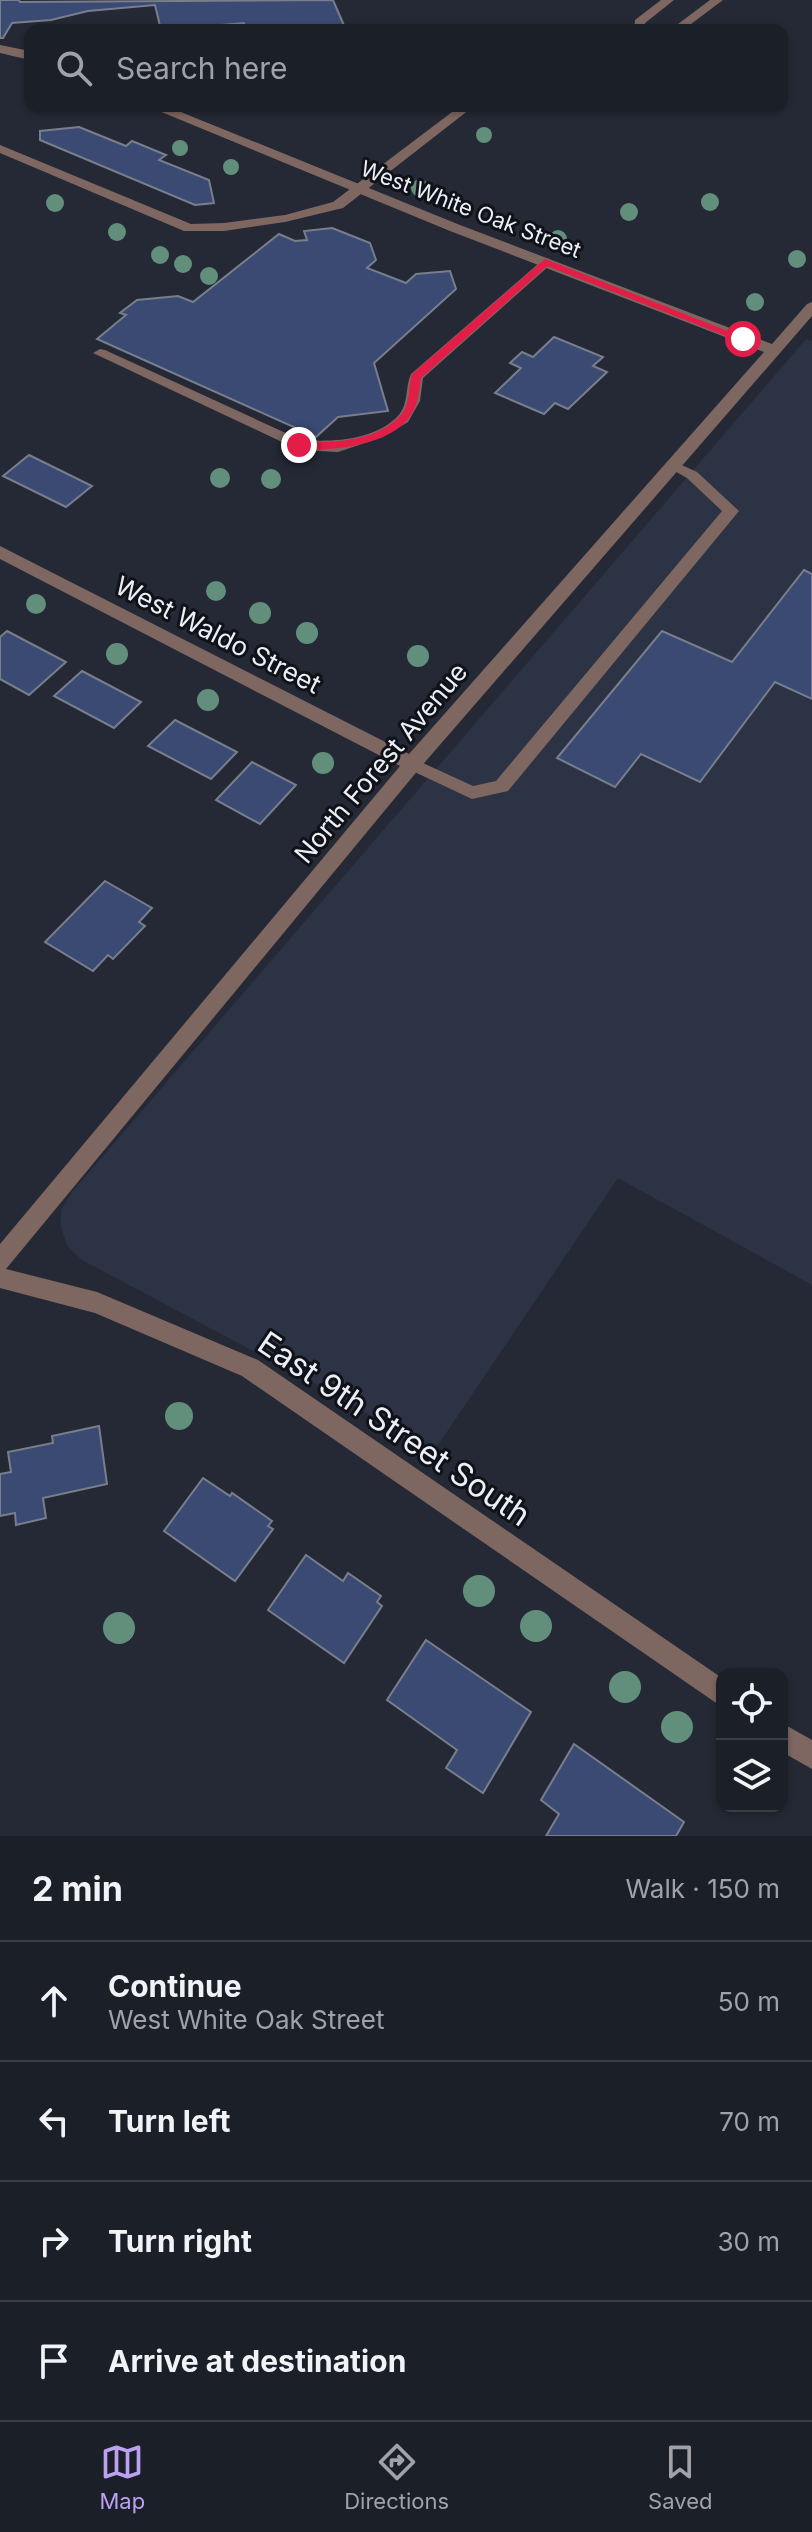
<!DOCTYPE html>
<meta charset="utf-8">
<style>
body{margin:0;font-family:Inter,sans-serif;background:#282c34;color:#f1f3f6}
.controls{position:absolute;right:24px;bottom:24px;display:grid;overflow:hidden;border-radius:16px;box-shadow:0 2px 6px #0004}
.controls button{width:72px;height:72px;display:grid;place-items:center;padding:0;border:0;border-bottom:2px solid #393d45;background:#1b1f28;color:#f1f3f6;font:40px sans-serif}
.stop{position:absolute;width:24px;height:24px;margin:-18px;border:6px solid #e11d48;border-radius:50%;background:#fff}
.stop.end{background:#e11d48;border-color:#fff;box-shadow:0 2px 8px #0008}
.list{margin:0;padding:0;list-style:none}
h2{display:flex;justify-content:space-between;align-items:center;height:104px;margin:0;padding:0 32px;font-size:34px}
h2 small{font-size:26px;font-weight:400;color:#a0a2a8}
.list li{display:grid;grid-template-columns:52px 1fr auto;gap:24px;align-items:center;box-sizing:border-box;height:120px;padding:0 32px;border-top:2px solid #393d45}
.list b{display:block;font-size:30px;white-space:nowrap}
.list p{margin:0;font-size:26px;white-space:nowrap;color:#a0a2a8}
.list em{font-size:26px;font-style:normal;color:#a0a2a8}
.icon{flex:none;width:44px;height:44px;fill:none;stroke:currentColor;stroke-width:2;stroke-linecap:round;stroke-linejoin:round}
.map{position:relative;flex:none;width:812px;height:1836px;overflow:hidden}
.search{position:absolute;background:#1b1f28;box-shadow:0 2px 6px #0004;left:24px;right:24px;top:24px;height:88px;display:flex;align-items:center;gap:20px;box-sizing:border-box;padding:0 28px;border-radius:16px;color:#a0a2a8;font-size:30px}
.sheet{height:584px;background:#1b1f28}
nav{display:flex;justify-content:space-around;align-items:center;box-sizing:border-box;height:112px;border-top:2px solid #393d45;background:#1b1f28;font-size:22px;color:#a0a2a8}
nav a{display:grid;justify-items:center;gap:4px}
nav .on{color:#bca0f2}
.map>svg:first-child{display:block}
</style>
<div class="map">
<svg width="812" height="1836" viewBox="0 0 812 1836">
<rect width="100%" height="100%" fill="#242935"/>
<polygon fill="#2c3344" points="806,339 812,341 812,1285 618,1178 432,1454 340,1397 82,1260 67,1246 61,1227 61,1210 72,1192"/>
<g fill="#3a4a73" stroke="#787e8c" stroke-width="2">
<polygon points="0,0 19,0 20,2 333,0 346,30 246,30 244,23 161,30 155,5 88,11 51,20 12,23 3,38 0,38"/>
<polygon points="79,127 126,146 132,141 166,155 159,160 209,180 214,203 195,205 40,140 40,131"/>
<polygon points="332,228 370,243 376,260 367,268 406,283 416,274 450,271 456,289 374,363 388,411 338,417 316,437 97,339 126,315 120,313 137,300 178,296 193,302 279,234 295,241 307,240 304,231"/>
<polygon points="554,337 603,357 593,366 607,372 568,409 555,403 544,414 495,393 521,368 510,363 522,352 533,357"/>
<polygon points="29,455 92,486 66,507 3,476"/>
<polygon points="804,570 812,574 812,699 775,682 700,782 641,754 615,787 557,758 662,631 732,662"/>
<polygon points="7,631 66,662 29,695 0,679 0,637"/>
<polygon points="82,671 141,702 114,728 54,696"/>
<polygon points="175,720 237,752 211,779 148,746"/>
<polygon points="252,762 296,785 260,824 216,800"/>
<polygon points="105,881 152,908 139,922 145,926 113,959 108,955 93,971 45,942"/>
<polygon points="99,1426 107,1484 43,1498 46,1518 16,1525 15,1513 0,1516 0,1474 11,1472 8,1452 53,1443 52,1436"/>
<polygon points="203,1478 230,1496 232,1493 272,1521 268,1526 273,1529 235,1581 164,1531"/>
<polygon points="306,1555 343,1581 348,1573 381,1596 377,1602 382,1606 344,1663 268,1610"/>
<polygon points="426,1640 531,1712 483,1793 446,1768 457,1750 387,1700"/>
<polygon points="574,1744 684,1822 676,1836 546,1836 559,1814 541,1800"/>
</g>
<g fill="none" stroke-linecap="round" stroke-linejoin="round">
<g fill="#7f6761" fill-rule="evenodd">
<polygon points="661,0 674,0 645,23 646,30 634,30 635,20"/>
<polygon points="710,0 723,0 683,30 670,30"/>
<polygon points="460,106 474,106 343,208 285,222 224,231 184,231 0,153 0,145 191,224 224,223 285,215 333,202"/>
<path d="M 545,258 L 550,259 L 550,265 L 423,378 L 420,401 L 408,422 L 383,437 L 338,452 L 299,450 L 93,353 L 100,349 L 105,350 L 301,440 C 332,442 374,441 398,416 C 409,404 405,387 411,374 Z"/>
<polygon points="673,461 697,472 739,511 508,791 472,799 406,768 404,764 412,758 473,786 496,781 722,511 687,478 666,466"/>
</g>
<g fill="#7f6761" fill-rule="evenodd">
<polygon points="0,45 30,51 30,60 0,53"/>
<polygon points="147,106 166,106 460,225 772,344 807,304 812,302 812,316 419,769 6,1269 97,1292 258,1360 722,1678 722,1707 242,1376 95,1313 0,1288 0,1244 400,766 0,559 0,546 409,754 764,352 450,231"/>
<polygon points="782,1723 812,1740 812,1769 782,1752"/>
</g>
</g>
<g fill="#628f7b">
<circle cx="484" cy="135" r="8"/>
<circle cx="180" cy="148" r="8"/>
<circle cx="231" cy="167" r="8"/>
<circle cx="420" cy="188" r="9"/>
<circle cx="710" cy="202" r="9"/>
<circle cx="55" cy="203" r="9"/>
<circle cx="629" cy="212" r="9"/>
<circle cx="117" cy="232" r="9"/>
<circle cx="558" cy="239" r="9"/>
<circle cx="160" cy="255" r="9"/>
<circle cx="797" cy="259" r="9"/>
<circle cx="183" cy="264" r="9"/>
<circle cx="209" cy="276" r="9"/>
<circle cx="755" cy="302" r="9"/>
<circle cx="220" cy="478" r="10"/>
<circle cx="271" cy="479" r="10"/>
<circle cx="216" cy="591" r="10"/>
<circle cx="36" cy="604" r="10"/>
<circle cx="260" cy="613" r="11"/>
<circle cx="307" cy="633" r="11"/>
<circle cx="117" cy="654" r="11"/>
<circle cx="418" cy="656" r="11"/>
<circle cx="208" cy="700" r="11"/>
<circle cx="323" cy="763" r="11"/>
<circle cx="179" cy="1416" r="14"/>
<circle cx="479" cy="1591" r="16"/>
<circle cx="536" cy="1626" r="16"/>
<circle cx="119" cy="1628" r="16"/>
<circle cx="625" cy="1687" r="16"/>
<circle cx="677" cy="1727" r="16"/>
</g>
<path fill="#e11d48" d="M 545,259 L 748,339 L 739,341 L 547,266 L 421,378 C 419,393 418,407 408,419 C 386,446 326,453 295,448 L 295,443 L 299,442 C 331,443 376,442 400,416 C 411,404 408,388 412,374 Z"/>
<g text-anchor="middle" stroke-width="6" stroke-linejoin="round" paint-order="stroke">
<g font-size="22" fill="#eceff7" stroke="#101217">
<text transform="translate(471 209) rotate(21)" y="8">West White Oak Street</text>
</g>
<g font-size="26" fill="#eceff7" stroke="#101217">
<text transform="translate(218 635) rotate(27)" y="9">West Waldo Street</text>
<text transform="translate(381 763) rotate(-50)" y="9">North Forest Avenue</text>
</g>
<g font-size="32" fill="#eceff7" stroke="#101217">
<text transform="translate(394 1429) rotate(34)" y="11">East 9th Street South</text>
</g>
</g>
</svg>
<div class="controls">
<button><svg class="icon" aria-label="locate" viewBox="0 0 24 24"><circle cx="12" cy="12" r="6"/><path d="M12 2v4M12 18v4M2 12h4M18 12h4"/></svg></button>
<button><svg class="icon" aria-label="layers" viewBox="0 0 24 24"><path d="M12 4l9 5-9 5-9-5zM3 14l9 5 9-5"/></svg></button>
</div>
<div class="stop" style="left:743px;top:339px"></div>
<div class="stop end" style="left:299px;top:445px"></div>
<div class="search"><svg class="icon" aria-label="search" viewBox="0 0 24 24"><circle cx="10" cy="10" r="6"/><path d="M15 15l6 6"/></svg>Search here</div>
</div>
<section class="sheet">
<h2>2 min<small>Walk · 150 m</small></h2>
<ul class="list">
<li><svg class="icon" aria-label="ahead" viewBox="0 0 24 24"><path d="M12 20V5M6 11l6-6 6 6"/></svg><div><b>Continue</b><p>West White Oak Street</p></div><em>50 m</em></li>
<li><svg class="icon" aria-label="left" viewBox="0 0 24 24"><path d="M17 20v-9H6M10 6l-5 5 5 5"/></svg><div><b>Turn left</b></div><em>70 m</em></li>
<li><svg class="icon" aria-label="right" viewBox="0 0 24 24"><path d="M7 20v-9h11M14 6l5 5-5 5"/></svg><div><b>Turn right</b></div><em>30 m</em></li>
<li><svg class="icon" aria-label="arrive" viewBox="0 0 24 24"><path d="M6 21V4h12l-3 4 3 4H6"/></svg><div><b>Arrive at destination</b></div></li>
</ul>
</section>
<nav>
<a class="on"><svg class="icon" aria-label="map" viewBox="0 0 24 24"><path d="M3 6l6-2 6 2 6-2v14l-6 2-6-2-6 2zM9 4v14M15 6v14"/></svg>Map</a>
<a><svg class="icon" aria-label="directions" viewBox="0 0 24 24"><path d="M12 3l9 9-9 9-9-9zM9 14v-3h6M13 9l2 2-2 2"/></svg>Directions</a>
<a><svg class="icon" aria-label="saved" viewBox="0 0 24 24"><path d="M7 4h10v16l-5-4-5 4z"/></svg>Saved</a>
</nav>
